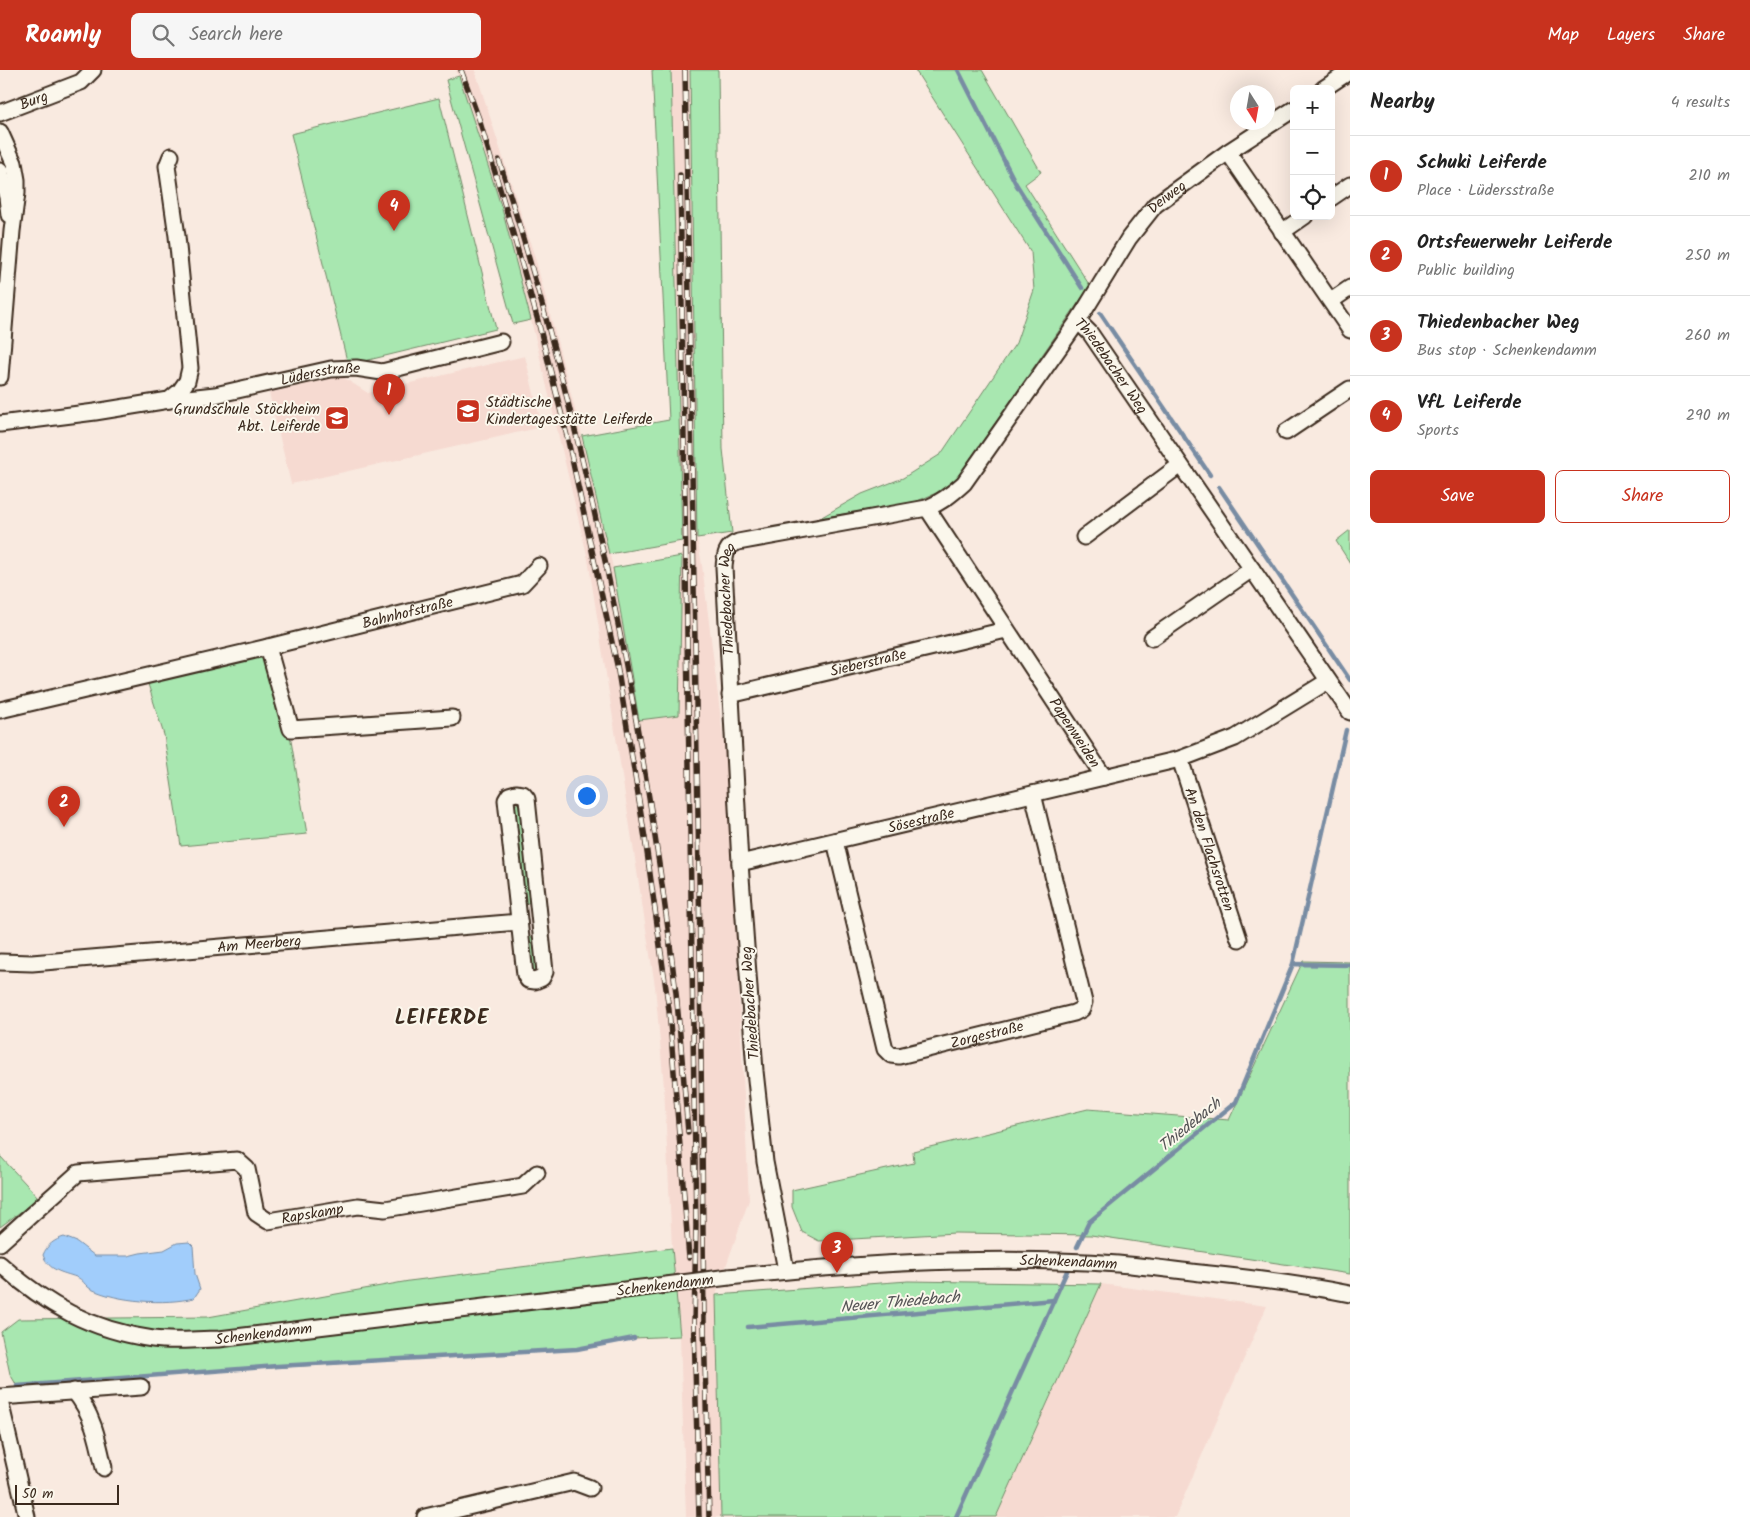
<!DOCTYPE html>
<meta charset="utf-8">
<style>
body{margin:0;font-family:Kalam,sans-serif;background:#f6f6f6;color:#222}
.controls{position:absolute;right:15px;top:15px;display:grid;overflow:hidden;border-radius:8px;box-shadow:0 5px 20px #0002}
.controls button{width:45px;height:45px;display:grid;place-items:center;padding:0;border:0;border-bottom:1px solid #e0e0e0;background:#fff;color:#222;font:25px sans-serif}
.compass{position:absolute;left:1230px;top:15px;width:45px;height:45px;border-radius:50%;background:#fff;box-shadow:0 5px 20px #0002;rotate:169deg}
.scale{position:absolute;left:15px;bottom:12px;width:104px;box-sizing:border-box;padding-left:5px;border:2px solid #3b2a1e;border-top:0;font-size:14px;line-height:18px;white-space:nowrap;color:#3b2a1e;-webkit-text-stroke:4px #fbf7ec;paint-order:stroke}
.you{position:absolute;left:586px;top:725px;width:18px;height:18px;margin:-12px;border:4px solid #fff;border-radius:50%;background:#1a73e8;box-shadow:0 0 0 8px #1a73e833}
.badge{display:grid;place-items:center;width:32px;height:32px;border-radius:50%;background:#c8321e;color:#fff;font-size:16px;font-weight:700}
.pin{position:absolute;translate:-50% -41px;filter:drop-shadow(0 1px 2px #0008)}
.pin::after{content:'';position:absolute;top:26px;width:18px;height:15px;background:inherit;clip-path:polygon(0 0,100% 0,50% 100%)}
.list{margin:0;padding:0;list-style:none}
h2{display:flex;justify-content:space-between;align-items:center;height:65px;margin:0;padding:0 20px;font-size:21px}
h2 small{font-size:16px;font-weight:400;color:#767676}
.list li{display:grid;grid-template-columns:32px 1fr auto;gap:15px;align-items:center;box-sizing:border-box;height:80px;padding:0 20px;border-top:1px solid #e0e0e0}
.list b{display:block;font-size:19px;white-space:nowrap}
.list p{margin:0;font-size:16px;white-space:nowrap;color:#767676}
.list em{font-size:16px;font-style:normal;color:#767676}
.actions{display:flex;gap:10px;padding:15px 20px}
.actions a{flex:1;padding:11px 0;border:1px solid #c8321e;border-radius:8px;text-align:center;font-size:18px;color:#c8321e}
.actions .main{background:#c8321e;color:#fff}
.icon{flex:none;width:28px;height:28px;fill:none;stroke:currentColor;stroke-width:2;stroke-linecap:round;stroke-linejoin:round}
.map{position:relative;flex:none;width:1350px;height:1447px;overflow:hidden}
header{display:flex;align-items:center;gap:30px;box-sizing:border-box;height:70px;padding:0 25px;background:#c8321e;color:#fff}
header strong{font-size:24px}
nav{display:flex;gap:28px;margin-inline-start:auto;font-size:18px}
.search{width:350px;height:45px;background:#f6f6f6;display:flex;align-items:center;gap:12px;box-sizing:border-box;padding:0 18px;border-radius:8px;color:#767676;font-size:19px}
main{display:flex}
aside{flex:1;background:#fff}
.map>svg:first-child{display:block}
</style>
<header>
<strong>Roamly</strong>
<div class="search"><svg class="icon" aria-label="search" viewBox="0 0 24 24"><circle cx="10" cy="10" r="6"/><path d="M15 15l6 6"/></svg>Search here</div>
<nav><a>Map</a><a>Layers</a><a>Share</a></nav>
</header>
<main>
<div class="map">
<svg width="1350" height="1447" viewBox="0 0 1350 1447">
<rect width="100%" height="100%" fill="#f9eae0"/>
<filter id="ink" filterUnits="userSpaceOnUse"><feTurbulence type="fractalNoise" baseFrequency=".02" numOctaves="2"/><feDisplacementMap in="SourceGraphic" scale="10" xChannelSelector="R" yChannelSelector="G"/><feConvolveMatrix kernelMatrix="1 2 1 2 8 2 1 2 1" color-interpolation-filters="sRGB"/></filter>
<g filter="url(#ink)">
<g fill="#f6dad1">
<polygon points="456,0 475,0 536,191 582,366 613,498 640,650 679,644 682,486 671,0 690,0 697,468 702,495 729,716 749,1130 716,1225 721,1447 686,1447 680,1266 672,1178 664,1017 655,916 588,489 531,250 502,139"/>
<polygon points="525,286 542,357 291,414 269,323 341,306 368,323"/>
<polygon points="1101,1214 1267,1236 1175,1447 996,1447"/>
</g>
<g fill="#a8e7b0" stroke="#728867">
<polygon points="652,0 671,0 682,471 609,484 582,366 669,350"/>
<polygon points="690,0 718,0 723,379 732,463 697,468"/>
<polygon points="915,0 982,0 1041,102 1025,114 1090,216 957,408 936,423 915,432 820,448 862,424 903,408 941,384 1016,273 1034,220 1031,182"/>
<polygon points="459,6 502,139 531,250 513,254 446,10"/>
<polygon points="439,28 496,259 348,295 291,64"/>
<polygon points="1350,460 1350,493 1336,471"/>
<polygon points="682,486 679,645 639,650 613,498"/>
<polygon points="259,586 264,590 286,665 290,665 307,764 181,776 164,665 148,614"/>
<polygon points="519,733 521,735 531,831 526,834 523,833 512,736"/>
<polygon points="530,866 533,868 537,897 534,901 531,898 528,867"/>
<polygon points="1303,891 1350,892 1350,1204 1091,1165 955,1163 819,1171 802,1162 792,1137 792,1120 914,1093 913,1081 1088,1039 1229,1050"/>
<polygon points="0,1086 39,1128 0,1157"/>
<polygon points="672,1178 680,1266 634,1268 577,1279 155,1305 17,1316 10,1304 1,1262 18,1249 208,1247 409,1211"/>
<polygon points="908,1211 1101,1214 996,1447 721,1447 716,1225"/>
</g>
<path fill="#a1cdfb" stroke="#788ca3" d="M 64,1167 L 77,1172 L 95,1186 L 128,1186 L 140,1183 L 164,1180 L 177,1173 L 189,1172 L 193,1176 L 195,1204 L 200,1219 L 194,1228 C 165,1235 118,1232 91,1219 C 85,1216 83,1209 76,1207 C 62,1202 49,1201 43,1185 C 47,1175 54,1170 64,1167 Z"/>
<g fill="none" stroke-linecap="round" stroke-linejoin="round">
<g stroke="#788ca3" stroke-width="4.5">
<polyline points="958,0 1016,114 1082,218"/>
<polyline points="1100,243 1210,405"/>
<polyline points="1219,417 1350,610"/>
<polyline points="1293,894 1346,660"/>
<polyline points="1077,1177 1089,1152 1236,1032 1293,894 1350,895"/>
<polyline points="748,1257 1054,1230"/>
<polyline points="17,1316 277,1296 577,1279 634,1268"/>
<polyline points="956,1447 1067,1201"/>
</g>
<defs>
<g id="minor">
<polyline points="1323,19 1350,1"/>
<path id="s1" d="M 0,43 L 81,12 L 93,0"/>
<polyline points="0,62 14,93 17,110 17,123 12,161 0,307"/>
<polyline points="1228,82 1350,260"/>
<polyline points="0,101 7,127 9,145"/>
<polyline points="1331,128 1350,115"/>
<polyline points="1282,162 1305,146"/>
<polyline points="1331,231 1350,218"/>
<path id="s2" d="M 1078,251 L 1090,263 L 1350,642"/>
<path id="s3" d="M 169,330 L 215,325 L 331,299 L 356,298 L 382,302 L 501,272"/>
<polyline points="0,354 95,342 169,330 180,321 187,311 190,298 177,166 167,96 171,86"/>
<polyline points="1286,362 1350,319"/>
<path id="s4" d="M 927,438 L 1104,707 L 1180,689 L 1235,668 L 1328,611"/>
<polyline points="1084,467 1180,395"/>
<polyline points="1152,568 1252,499"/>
<polyline points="268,577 291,659 452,648"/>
<path id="s5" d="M 730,625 L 1006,560"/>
<path id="s6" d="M 0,640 L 268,577 L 522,514 L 539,496"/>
<path id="s7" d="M 1180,689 L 1239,869"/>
<polygon points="516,723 523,724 527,729 545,902 542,908 535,911 528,910 525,905 506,730 509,725"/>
<path id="s8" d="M 835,771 L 885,979 L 891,985 L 899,986 L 1074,943 L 1082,939 L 1084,932 L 1033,724"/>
<path id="s9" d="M 740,793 L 1104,707"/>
<path id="s10" d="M 0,892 L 32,893 L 519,852"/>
<path id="s11" d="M 0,1173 L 78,1103 L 237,1090 L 247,1099 L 256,1143 L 268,1151 L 358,1136 L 385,1139 L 523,1116 L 537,1103"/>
<path id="s12" d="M 0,1194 C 46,1235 91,1260 153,1269 C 174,1272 197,1269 219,1269 L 666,1215"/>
<path id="s13" d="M 786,1200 L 765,1092 L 755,1001 L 740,793 L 724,497 C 725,485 726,476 738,472 L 927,438 C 942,432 952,424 964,413 L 1078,251 L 1129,168 L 1155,135 L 1228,82 L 1294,39"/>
<path id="s14" d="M 729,1207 C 858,1193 989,1185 1118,1194 C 1145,1196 1173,1200 1200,1203 C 1250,1208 1301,1214 1350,1224"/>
<path d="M 74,1321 C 93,1344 98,1370 104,1398"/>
<polyline points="0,1327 141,1317"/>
<polyline points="0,1331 27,1447"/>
<polyline points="425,1447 574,1412 590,1418"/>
</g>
</defs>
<use href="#minor" stroke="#3b2a1e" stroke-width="19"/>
<use href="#minor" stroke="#fbf7ec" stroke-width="15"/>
<defs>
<g id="rail">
<polyline points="461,0 479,49 506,139 538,251 567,366 617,595 645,768 669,940 689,1188"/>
<polyline points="685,0 699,802 704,1254 709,1447"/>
<path d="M 499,90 C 585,360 643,642 676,923 C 681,969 684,1016 688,1062"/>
<polyline points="680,105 696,1155 694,1255 699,1447"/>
</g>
</defs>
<use href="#rail" stroke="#3b2a1e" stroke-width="5.5"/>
<use href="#rail" stroke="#fbf7ec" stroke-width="4" stroke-dasharray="11" stroke-linecap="butt"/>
<defs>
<polyline id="minor-bridge" points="666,1215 729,1207"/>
</defs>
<use href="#minor-bridge" stroke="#3b2a1e" stroke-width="19" stroke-linecap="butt"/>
<use href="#minor-bridge" stroke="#fbf7ec" stroke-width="15"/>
</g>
</g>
<defs>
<symbol id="school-square" viewBox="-11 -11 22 22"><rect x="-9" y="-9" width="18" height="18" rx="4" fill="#c8321e" stroke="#fbf7ec"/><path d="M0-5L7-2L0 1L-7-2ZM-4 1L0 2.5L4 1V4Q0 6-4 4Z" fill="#fff"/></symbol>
</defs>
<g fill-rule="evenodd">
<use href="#school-square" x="454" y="327" width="28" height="28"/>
<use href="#school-square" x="323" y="334" width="28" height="28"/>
</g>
<g text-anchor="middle" stroke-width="4" stroke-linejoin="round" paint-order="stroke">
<g font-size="15" fill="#3b2a1e" stroke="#fbf7ec">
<text dy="5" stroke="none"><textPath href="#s1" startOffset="36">Burg</textPath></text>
<text dy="5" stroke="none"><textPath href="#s13" startOffset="1326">Deiweg</textPath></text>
<text dy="5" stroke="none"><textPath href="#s2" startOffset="56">Thiedebacher Weg</textPath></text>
<text dy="5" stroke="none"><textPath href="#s3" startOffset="154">Lüdersstraße</textPath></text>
<text dy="5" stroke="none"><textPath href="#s13" startOffset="675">Thiedebacher Weg</textPath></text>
<text dy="5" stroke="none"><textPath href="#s6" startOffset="419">Bahnhofstraße</textPath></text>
<text dy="5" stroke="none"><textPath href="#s5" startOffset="142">Sieberstraße</textPath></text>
<text dy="5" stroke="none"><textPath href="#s4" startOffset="269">Papenweiden</textPath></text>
<text dy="5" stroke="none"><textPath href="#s9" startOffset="186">Sösestraße</textPath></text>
<text dy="5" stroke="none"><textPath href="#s7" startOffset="95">An den Flachsrotten</textPath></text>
<text dy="5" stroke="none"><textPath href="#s10" startOffset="260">Am Meerberg</textPath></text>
<text transform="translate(750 933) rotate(-94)" y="5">Thiedebacher Weg</text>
<text dy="5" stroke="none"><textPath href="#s8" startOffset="321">Zorgestraße</textPath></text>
<text dy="5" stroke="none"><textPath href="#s11" startOffset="382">Rapskamp</textPath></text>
<text dy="5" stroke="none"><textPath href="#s14" startOffset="340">Schenkendamm</textPath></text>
<text transform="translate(665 1215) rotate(-7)" y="5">Schenkendamm</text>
<text dy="5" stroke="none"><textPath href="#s12" startOffset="284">Schenkendamm</textPath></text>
</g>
<g font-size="15" fill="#3b2a1e" stroke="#fbf7ec" text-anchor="start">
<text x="486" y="337">Städtische<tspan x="486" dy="17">Kindertagesstätte Leiferde</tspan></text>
<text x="320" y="344" text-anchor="end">Grundschule Stöckheim<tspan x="320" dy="17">Abt. Leiferde</tspan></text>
</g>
<g font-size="16" font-style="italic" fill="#545355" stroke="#fbf7ec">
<text transform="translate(1189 1054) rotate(-39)" y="6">Thiedebach</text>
<text transform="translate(900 1231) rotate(-5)" y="6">Neuer Thiedebach</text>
</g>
<g font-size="20" font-weight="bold" letter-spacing="1" fill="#3b2a1e" stroke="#fbf7ec">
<text x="442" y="954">LEIFERDE</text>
</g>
</g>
</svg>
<div class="controls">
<button>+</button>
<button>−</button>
<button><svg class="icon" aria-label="locate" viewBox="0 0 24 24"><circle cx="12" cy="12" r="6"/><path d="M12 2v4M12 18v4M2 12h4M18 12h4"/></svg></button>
</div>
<svg class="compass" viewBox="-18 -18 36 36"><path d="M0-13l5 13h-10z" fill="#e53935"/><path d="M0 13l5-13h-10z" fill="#767676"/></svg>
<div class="scale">50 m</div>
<div class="you"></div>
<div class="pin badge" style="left:389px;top:345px">1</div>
<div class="pin badge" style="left:64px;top:757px">2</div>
<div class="pin badge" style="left:837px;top:1203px">3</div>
<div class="pin badge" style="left:394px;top:161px">4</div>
</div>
<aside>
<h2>Nearby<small>4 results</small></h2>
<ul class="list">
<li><span class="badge">1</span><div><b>Schuki Leiferde</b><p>Place · Lüdersstraße</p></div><em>210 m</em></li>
<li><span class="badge">2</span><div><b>Ortsfeuerwehr Leiferde</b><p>Public building</p></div><em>250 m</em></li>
<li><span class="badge">3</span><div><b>Thiedenbacher Weg</b><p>Bus stop · Schenkendamm</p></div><em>260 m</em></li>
<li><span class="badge">4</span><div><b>VfL Leiferde</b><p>Sports</p></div><em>290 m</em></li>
</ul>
<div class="actions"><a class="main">Save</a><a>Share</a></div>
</aside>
</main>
